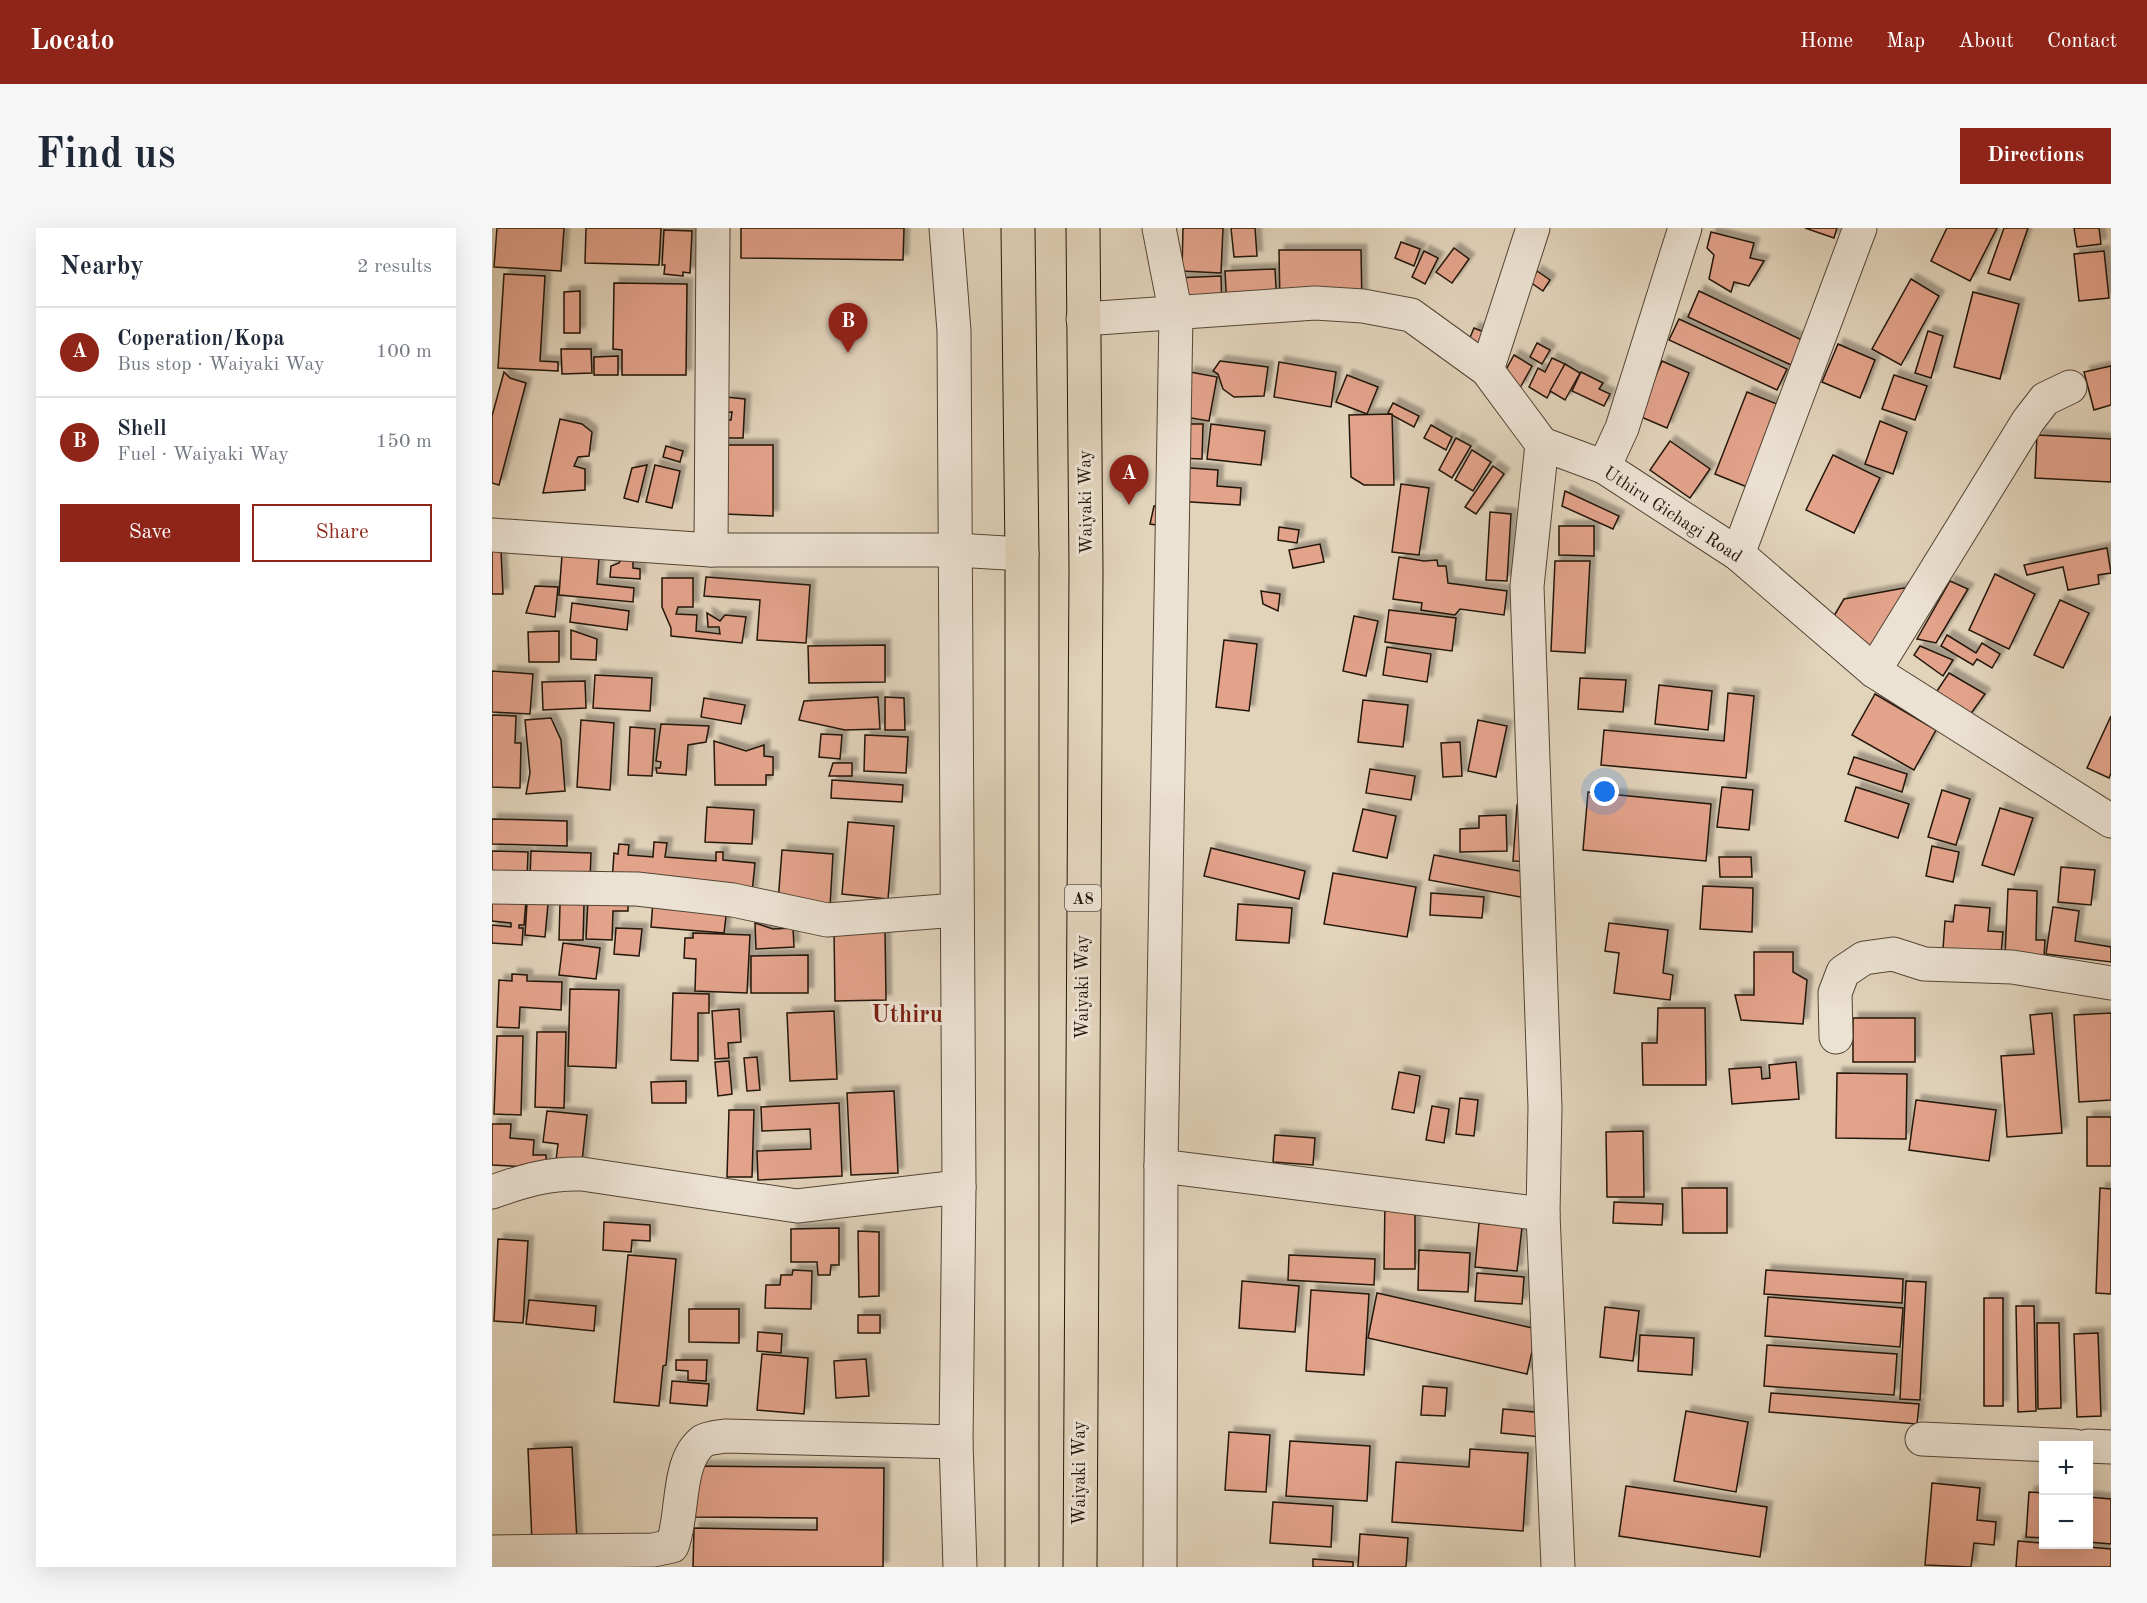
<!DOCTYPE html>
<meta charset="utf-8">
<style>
body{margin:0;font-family:"Old Standard TT",serif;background:#f6f6f7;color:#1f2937}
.controls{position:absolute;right:18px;bottom:18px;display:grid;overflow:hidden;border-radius:0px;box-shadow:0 6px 24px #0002}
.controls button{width:54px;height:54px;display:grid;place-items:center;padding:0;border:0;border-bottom:2px solid #e0e1e3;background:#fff;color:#1f2937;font:30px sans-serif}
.you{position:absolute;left:1113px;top:564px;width:21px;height:21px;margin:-15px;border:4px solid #fff;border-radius:50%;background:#1a73e8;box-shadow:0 0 0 9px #1a73e833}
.badge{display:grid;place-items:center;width:39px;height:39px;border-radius:50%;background:#8f2418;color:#fff;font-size:20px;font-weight:700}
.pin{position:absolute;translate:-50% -50px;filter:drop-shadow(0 2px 3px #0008)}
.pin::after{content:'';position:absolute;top:32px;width:21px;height:18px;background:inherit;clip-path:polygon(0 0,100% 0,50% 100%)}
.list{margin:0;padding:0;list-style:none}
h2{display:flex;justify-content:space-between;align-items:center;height:78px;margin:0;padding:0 24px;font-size:26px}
h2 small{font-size:20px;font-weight:400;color:#747a83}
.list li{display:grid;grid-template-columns:39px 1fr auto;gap:18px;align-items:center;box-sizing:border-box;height:90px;padding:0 24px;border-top:2px solid #e0e1e3}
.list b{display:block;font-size:22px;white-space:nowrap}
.list p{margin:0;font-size:20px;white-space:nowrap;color:#747a83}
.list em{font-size:20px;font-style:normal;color:#747a83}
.actions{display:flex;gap:12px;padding:18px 24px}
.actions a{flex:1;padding:14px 0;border:2px solid #8f2418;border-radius:0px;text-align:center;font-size:21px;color:#8f2418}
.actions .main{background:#8f2418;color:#fff}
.map{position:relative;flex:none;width:1619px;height:1339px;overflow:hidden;border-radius:0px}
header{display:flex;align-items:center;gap:36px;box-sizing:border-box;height:84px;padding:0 30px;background:#8f2418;color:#fff}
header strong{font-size:28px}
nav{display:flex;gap:33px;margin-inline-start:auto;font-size:21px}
.intro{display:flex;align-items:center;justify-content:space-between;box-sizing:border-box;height:144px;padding:0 36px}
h1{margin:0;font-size:42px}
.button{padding:15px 27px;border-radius:0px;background:#8f2418;color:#fff;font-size:21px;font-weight:700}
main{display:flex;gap:36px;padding:0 36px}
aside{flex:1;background:#fff;border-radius:0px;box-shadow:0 6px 24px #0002}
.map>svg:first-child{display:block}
</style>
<header>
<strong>Locato</strong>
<nav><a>Home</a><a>Map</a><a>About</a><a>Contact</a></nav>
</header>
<div class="intro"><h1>Find us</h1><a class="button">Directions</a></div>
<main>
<aside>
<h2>Nearby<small>2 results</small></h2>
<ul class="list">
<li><span class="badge">A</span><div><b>Coperation/Kopa</b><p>Bus stop · Waiyaki Way</p></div><em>100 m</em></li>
<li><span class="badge">B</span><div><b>Shell</b><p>Fuel · Waiyaki Way</p></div><em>150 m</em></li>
</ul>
<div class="actions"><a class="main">Save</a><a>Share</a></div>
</aside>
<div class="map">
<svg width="1619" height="1339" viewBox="0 0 1619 1339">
<defs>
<filter id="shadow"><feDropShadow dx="5.5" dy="-5.5" stdDeviation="1.5" flood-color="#0004"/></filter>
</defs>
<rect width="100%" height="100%" fill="#e2d3bb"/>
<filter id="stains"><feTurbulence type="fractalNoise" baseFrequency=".00333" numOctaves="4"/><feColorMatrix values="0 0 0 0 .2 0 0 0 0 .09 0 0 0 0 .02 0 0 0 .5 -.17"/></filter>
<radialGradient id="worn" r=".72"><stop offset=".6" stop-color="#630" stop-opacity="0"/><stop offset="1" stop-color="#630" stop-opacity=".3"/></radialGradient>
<g fill="#e3a38b" stroke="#231608" stroke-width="1.5" filter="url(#shadow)">
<polygon points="5,0 72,0 69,43 2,39"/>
<polygon points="94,0 169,0 167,37 93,35"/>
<polygon points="249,0 412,0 411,32 249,30"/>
<polygon points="691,0 731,0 729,45 690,43"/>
<polygon points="739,0 763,0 765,28 742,29"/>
<polygon points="1313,0 1345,0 1342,10"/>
<polygon points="1455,0 1505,0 1478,53 1439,33"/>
<polygon points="1512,0 1536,0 1518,52 1496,45"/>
<polygon points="1582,0 1607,0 1609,16 1585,19"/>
<polygon points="172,2 200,3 198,45 191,44 191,48 172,46 173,37 170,37"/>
<polygon points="1219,4 1262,15 1258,30 1272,33 1257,58 1242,54 1239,64 1217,51 1222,27 1215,20"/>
<polygon points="909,14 928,21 922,38 903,30"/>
<polygon points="962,20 977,31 960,55 944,44"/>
<polygon points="787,22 869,22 870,78 788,78"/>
<polygon points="932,23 946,30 933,56 920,49"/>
<polygon points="1612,23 1617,70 1587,73 1582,26"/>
<polygon points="783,41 785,78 735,81 733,43"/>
<polygon points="1045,43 1058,52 1051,63 1038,54"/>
<polygon points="12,46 53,48 48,133 66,134 66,143 6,140"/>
<polygon points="729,48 730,84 684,73 684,50"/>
<polygon points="1419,51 1447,68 1409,137 1380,121"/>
<polygon points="122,55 195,56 194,147 130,147 130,122 121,121"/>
<polygon points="88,63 88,105 72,105 72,64"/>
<polygon points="1207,63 1310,112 1299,137 1196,89"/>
<polygon points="1481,64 1527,76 1508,151 1462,139"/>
<polygon points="1187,91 1295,141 1285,162 1177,112"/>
<polygon points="982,100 997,106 987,130 972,124"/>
<polygon points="1436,103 1451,108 1439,150 1423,145"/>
<polygon points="1045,115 1058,122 1050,136 1038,129"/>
<polygon points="1346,116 1383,132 1368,170 1330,154"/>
<polygon points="69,121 99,121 100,145 70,146"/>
<polygon points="1022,127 1040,138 1028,160 1010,149"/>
<polygon points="126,128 126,147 102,147 102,129"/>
<polygon points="1060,130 1073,136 1055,170 1037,159 1046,140 1053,144"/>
<polygon points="728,133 776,139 772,168 742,169 731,161 726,146 721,143"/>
<polygon points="1170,133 1197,145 1175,200 1147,188"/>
<polygon points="787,134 844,144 839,179 782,169"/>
<polygon points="1073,136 1088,145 1073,172 1058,163"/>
<polygon points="1619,138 1619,177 1602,182 1592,144"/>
<polygon points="12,144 18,150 34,155 7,257 0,255 0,188"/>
<polygon points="698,144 725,149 717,193 675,186"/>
<polygon points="1089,144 1111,155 1107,161 1118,166 1112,178 1080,163"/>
<polygon points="855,147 886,159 875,186 844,174"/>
<polygon points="1402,147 1435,158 1423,192 1390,181"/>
<polygon points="1255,164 1292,179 1260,261 1223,246"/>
<polygon points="234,169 253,171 251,210 233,210 233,192 239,192 240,184 233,185"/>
<polygon points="901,175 927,188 922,199 896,185"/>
<polygon points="900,186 902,257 872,257 859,249 857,187"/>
<polygon points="68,191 90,196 100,204 97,228 86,229 82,238 93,241 93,262 51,265"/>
<polygon points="1388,193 1415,204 1401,246 1373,236"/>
<polygon points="685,196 711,196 710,231 684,230"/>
<polygon points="719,196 773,203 769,237 715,231"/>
<polygon points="939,197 960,209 954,222 932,210"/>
<polygon points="1545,207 1619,211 1619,254 1543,250"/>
<polygon points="964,210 979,218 960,250 947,242"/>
<polygon points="1178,213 1218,241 1198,270 1158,242"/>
<polygon points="230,217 281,217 281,288 233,286"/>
<polygon points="174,218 191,223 188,234 171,229"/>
<polygon points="980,222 999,234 981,263 963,252"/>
<polygon points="1341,227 1388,250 1362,305 1314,282"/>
<polygon points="155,237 146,274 132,270 140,240"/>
<polygon points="163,237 188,243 180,280 154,274"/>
<polygon points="1001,238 1012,246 984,286 973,279"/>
<polygon points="685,239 726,242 725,258 749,260 748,277 683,273"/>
<polygon points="909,256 937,260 927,327 900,324"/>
<polygon points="1073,263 1127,288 1121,301 1070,278"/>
<polygon points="682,277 679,299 658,296 662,278"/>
<polygon points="998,284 1019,286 1015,353 994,352"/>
<polygon points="1067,298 1102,298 1102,328 1067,327"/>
<polygon points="787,299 807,302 805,315 786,312"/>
<polygon points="828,316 832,334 801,340 797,322"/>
<polygon points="1615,320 1619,345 1606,347 1607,356 1576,362 1571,339 1535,347 1532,337"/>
<polygon points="0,323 9,323 11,366 0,366"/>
<polygon points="70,327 107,330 105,356 142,360 141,374 67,367"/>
<polygon points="907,329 932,333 945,332 946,338 954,338 956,355 1015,363 1012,387 968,381 963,387 929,382 930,375 901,371"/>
<polygon points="130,330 141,331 141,340 148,341 148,351 118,349 119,338 127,335"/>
<polygon points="1063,333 1098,333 1093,425 1059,423"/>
<polygon points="1503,346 1543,366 1517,421 1477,402"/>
<polygon points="214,349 318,357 314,415 265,412 268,372 212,368"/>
<polygon points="170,350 201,350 201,379 186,379 184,386 205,387 204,403 228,406 227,399 216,399 215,385 228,393 233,387 254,389 250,415 179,408 179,400 170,379"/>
<polygon points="1458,353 1476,361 1444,415 1425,411"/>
<polygon points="43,358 66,359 63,389 34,385"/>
<polygon points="1423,358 1383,426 1336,398 1352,371"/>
<polygon points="769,363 788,366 786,383 771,376"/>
<polygon points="1568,372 1597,385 1571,440 1542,427"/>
<polygon points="80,375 137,383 135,402 78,394"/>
<polygon points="897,382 964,390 960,423 893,414"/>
<polygon points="862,388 886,393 874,448 851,443"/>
<polygon points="79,402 105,411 104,432 79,431"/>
<polygon points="67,403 67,434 37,434 36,404"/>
<polygon points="1455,407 1484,425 1490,415 1508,426 1500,440 1485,431 1481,437 1449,418"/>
<polygon points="732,412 765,416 757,483 724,479"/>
<polygon points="393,417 393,454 317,455 316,418"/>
<polygon points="1428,418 1461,432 1451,448 1422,427"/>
<polygon points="895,419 939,426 935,454 891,447"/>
<polygon points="0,443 41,446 38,486 0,484"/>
<polygon points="1457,445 1493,466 1470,498 1437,475"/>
<polygon points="103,447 160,450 158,483 101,480"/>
<polygon points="1088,450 1134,452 1131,484 1086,481"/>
<polygon points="93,453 94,480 51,482 50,454"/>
<polygon points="1167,457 1220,463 1216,502 1163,496"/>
<polygon points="1236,465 1262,468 1254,550 1109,537 1112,502 1232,513"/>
<polygon points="1383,466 1444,502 1422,542 1360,507"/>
<polygon points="386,469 388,501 353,502 307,492 312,473"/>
<polygon points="393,469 412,470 413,502 393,502"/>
<polygon points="212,470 253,477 249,496 209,489"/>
<polygon points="871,472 916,477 911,519 866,514"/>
<polygon points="0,487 24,488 23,515 29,515 28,560 0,559"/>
<polygon points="1619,488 1619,545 1617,550 1595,540"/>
<polygon points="59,490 69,512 73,563 34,566 38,545 33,492"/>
<polygon points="89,492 122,495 118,562 85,559"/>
<polygon points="986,492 1015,498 1004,549 976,543"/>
<polygon points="169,496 217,498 214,514 196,517 194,547 165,545 164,540 168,540 169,534 164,533"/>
<polygon points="138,499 163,501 160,548 136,547"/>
<polygon points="329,506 350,507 348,531 327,529"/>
<polygon points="373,507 416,509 414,545 372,543"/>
<polygon points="222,513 254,523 272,517 272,528 281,529 281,547 274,547 274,557 223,557"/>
<polygon points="968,514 970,548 951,549 949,515"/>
<polygon points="1362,529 1415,546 1410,564 1356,546"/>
<polygon points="341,535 360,535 360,548 337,548"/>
<polygon points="878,541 923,548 919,572 874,565"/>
<polygon points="340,552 411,557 410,574 339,570"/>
<polygon points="1230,559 1261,562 1257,602 1225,599"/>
<polygon points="1364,559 1417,576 1406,610 1353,593"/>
<polygon points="1450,562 1478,571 1464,617 1436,609"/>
<polygon points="1096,564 1219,576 1214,633 1091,622"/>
<polygon points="1025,577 1049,577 1046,634 1021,633"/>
<polygon points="215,579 262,582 260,616 213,614"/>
<polygon points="1508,580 1541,590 1522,647 1490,637"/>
<polygon points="871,581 904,588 895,630 861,623"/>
<polygon points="1014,587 1015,623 968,624 968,601 987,600 987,588"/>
<polygon points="0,591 75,593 75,618 0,616"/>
<polygon points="356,594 402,598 396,671 350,666"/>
<polygon points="162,614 175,615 173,629 224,633 224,624 231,624 231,632 263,635 260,665 120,654 122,625 126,626 127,616 137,617 136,627 161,629"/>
<polygon points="1440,618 1467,624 1461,654 1434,648"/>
<polygon points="719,620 813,643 807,671 712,648"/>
<polygon points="290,622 341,626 338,679 286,674"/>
<polygon points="0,623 36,624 35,650 0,649"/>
<polygon points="39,623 99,625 98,652 38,650"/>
<polygon points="942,627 1048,647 1044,672 937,652"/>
<polygon points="1227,629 1259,629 1260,649 1228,649"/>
<polygon points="1569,639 1603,642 1599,677 1566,674"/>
<polygon points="841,645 924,659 915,709 832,696"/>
<polygon points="1211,658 1261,660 1260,704 1208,701"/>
<polygon points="1516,661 1545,663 1544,712 1553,712 1552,729 1513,728"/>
<polygon points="939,665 992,669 990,690 938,687"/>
<polygon points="0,669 34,672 32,697 27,697 27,700 31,700 30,717 0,715 0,697 19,699 19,695 0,693"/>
<polygon points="96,671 136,672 136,683 121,683 120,712 94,711"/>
<polygon points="161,673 235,680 232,705 159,699"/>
<polygon points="35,675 56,676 53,709 33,707"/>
<polygon points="68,676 92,676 91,712 67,712"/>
<polygon points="746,676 800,680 797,715 744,712"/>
<polygon points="1463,677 1498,680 1496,703 1511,704 1509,726 1451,721 1453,693 1461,694"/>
<polygon points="1561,679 1587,683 1583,713 1619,719 1619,734 1554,726"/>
<polygon points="263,695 281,701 301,700 302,719 264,721"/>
<polygon points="1117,695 1176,702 1171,745 1181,747 1178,772 1122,765 1127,725 1113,723"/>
<polygon points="124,700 150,701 147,728 122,726"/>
<polygon points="393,701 394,772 343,773 342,702"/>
<polygon points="201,705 258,707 255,765 203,763 204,731 192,730 193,710 201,710"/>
<polygon points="71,715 108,720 104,751 67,747"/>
<polygon points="1262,724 1301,724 1301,744 1315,752 1311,796 1249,792 1243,767 1262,767"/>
<polygon points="316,727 316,765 259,765 259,728"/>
<polygon points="20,746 35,747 35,753 70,754 69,782 28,779 27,800 5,799 7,752 20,753"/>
<polygon points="78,761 127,762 124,840 76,838"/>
<polygon points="181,765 217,766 217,785 206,785 206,833 179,832"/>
<polygon points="1166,780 1213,780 1214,857 1151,857 1150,815 1165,815"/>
<polygon points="247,781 249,814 236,815 237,830 223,831 220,783"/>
<polygon points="342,783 345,851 298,853 295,785"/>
<polygon points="1560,785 1570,905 1515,909 1509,828 1542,826 1538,787"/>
<polygon points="1619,785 1619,872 1587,874 1582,787"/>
<rect x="1361" y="790" width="62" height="44"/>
<polygon points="45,804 74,804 72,880 43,879"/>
<polygon points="5,808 31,808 29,887 2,886"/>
<polygon points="265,829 268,862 255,863 252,830"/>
<polygon points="237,833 240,866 226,868 223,834"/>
<polygon points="1304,834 1307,871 1240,876 1237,841 1269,839 1270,851 1278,850 1277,837"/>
<polygon points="907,844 928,848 922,885 900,881"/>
<polygon points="1345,845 1415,846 1414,911 1344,910"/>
<polygon points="194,853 194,875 160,875 159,854"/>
<polygon points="402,863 406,945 359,947 355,865"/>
<polygon points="968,870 986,872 982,908 964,906"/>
<polygon points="1424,872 1504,882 1497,933 1417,922"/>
<polygon points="347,875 350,948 266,952 265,923 319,921 318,901 270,903 269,879"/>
<polygon points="940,878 957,881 952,915 934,912"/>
<polygon points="237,882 262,882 260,949 235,949"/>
<polygon points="55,883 95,887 89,943 63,940 66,916 51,914"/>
<rect x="1595" y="889" width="24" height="49"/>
<polygon points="0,896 19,896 18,910 42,912 41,927 54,927 54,940 0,937"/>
<polygon points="1151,903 1152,969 1115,969 1114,904"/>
<polygon points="783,907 823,910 821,937 781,934"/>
<polygon points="1190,960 1235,960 1235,1005 1191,1005"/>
<polygon points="1608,960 1619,961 1619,1066 1604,1065"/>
<polygon points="893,972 923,972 923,1041 892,1041"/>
<polygon points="1122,974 1171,976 1170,997 1121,995"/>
<polygon points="112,994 158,997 158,1013 140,1012 139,1024 111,1022"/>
<polygon points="987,995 1030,999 1025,1043 983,1039"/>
<polygon points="347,1000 347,1037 339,1037 338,1047 326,1047 325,1034 299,1034 299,1001"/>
<polygon points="366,1003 387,1004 387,1068 367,1069"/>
<polygon points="6,1011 36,1013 31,1095 2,1093"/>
<polygon points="927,1022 978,1025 976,1064 926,1062"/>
<polygon points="136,1027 184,1031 174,1137 171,1138 167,1178 122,1174"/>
<polygon points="797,1027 883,1031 882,1057 796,1052"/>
<polygon points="301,1042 320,1043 319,1081 273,1080 274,1057 288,1057 289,1047 300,1047"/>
<polygon points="1274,1042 1411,1051 1410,1075 1272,1066"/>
<polygon points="985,1045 1032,1049 1030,1076 983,1073"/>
<polygon points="750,1053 807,1058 803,1104 747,1100"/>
<polygon points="1414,1053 1434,1054 1428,1172 1408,1171"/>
<polygon points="819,1062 877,1066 872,1147 814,1143"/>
<polygon points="885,1065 1045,1101 1035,1146 876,1110"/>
<polygon points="1276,1069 1411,1080 1408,1119 1273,1108"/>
<rect x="1492" y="1070" width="19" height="108"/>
<polygon points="37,1072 104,1078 102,1103 34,1096"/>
<polygon points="1524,1078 1542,1078 1544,1183 1526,1184"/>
<polygon points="1113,1079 1147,1083 1141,1133 1108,1129"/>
<polygon points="197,1081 247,1081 247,1115 197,1114"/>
<rect x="366" y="1087" width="22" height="18"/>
<polygon points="1545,1095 1567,1095 1569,1180 1546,1181"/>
<polygon points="266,1104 290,1106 289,1125 265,1123"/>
<polygon points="1606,1105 1609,1188 1585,1189 1582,1106"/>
<polygon points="1148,1107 1202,1110 1200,1147 1146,1143"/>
<polygon points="1275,1117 1405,1126 1402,1167 1272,1158"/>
<polygon points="270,1126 316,1130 312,1186 265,1182"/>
<polygon points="374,1131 377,1168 344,1170 342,1133"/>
<polygon points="184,1132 215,1132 214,1153 196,1152 196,1143 184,1142"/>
<polygon points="180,1153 217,1156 215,1178 178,1175"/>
<polygon points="931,1158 955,1160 953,1188 929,1187"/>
<polygon points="1279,1165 1427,1176 1425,1196 1277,1184"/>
<polygon points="1011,1181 1052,1185 1049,1209 1009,1205"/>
<polygon points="1194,1183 1256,1194 1244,1264 1182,1253"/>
<polygon points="737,1204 778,1207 774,1264 733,1262"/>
<polygon points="798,1213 878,1218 875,1273 794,1268"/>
<polygon points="80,1219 85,1313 40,1314 36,1221"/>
<polygon points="978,1221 1036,1225 1031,1303 900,1294 904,1234 977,1239"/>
<polygon points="199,1238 392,1240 391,1339 201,1339 202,1300 325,1302 325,1290 199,1289"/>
<polygon points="1440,1255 1488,1260 1485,1292 1504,1294 1502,1317 1482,1315 1479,1339 1433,1337"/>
<polygon points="1134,1258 1275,1279 1268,1329 1127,1308"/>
<polygon points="1537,1264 1552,1265 1552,1310 1534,1309"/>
<polygon points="1596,1269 1619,1271 1619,1316 1596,1314"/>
<polygon points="781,1274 841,1278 839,1319 778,1315"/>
<polygon points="868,1306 916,1310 914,1339 866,1339"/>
<polygon points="1526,1313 1619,1321 1619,1339 1524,1339"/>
<polygon points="821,1331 861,1334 861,1339 821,1339"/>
</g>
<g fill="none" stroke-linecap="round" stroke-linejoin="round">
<defs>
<g id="minor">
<polyline points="454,0 462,103 467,959 464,1214 468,1339"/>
<polyline points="667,0 684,87 669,938 668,1339"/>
<polyline points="591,91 823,75 871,78 919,87 995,142 1050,216 1112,239 1246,326 1382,443 1619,593"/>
<polyline points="995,142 1041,0"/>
<polyline points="1050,216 1035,358 1053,879 1051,986 1066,1339"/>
<polyline points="1112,239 1130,200 1193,0"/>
<polyline points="0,307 219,322 464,322 530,326"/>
<polyline points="219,322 221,0"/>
<polyline points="1246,326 1368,0"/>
<polyline points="1382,443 1536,193 1553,171 1578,159"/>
<polyline points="0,659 145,661 241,672 335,692 465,682"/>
<polyline points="1344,809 1343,765 1351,744 1372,730 1401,726 1432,736 1520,739 1619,755"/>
<polyline points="669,938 1051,986"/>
<path d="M 0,964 C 31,953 57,945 90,946 L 305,978 L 467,959"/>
<polyline points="1430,1211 1583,1218"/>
<polyline points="1596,1218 1619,1219"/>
<path d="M 0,1324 L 161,1322 L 180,1318 C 192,1288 184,1233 211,1213 C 216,1210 227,1209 233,1208 L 464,1214"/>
</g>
<g id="trunk">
<polyline points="526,0 530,326 530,1339"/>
<polyline points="588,1339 594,342 591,0"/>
</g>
</defs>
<use href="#minor" stroke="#534535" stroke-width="35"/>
<use href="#trunk" stroke="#231608" stroke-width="35"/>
<use href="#minor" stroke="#ece2d3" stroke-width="33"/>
<use href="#trunk" stroke="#e2d3bb" stroke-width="33"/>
</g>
<g text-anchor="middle" stroke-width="6" stroke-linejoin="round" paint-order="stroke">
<rect fill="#ece2d3" stroke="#5f5345" stroke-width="1.5" x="573" y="657" width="36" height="26" rx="4.5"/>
<g font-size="16" font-weight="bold" fill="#231608">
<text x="591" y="676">A8</text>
</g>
<g font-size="18" fill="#231608" stroke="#ece2d3">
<text transform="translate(593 274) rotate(-91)" y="6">Waiyaki Way</text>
<text transform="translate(1181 286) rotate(33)" y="6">Uthiru Gichagi Road</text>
<text transform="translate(590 759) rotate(-90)" y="6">Waiyaki Way</text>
<text transform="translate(587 1245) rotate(-90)" y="6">Waiyaki Way</text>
</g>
<g font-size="24" font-weight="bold" fill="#7a1f14" stroke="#ece2d3">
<text x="415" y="794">Uthiru</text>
</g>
</g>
<rect width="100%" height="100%" filter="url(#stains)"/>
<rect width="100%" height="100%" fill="url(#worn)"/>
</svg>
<div class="controls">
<button>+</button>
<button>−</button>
</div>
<div class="you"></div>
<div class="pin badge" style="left:637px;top:277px">A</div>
<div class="pin badge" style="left:356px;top:125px">B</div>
</div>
</main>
